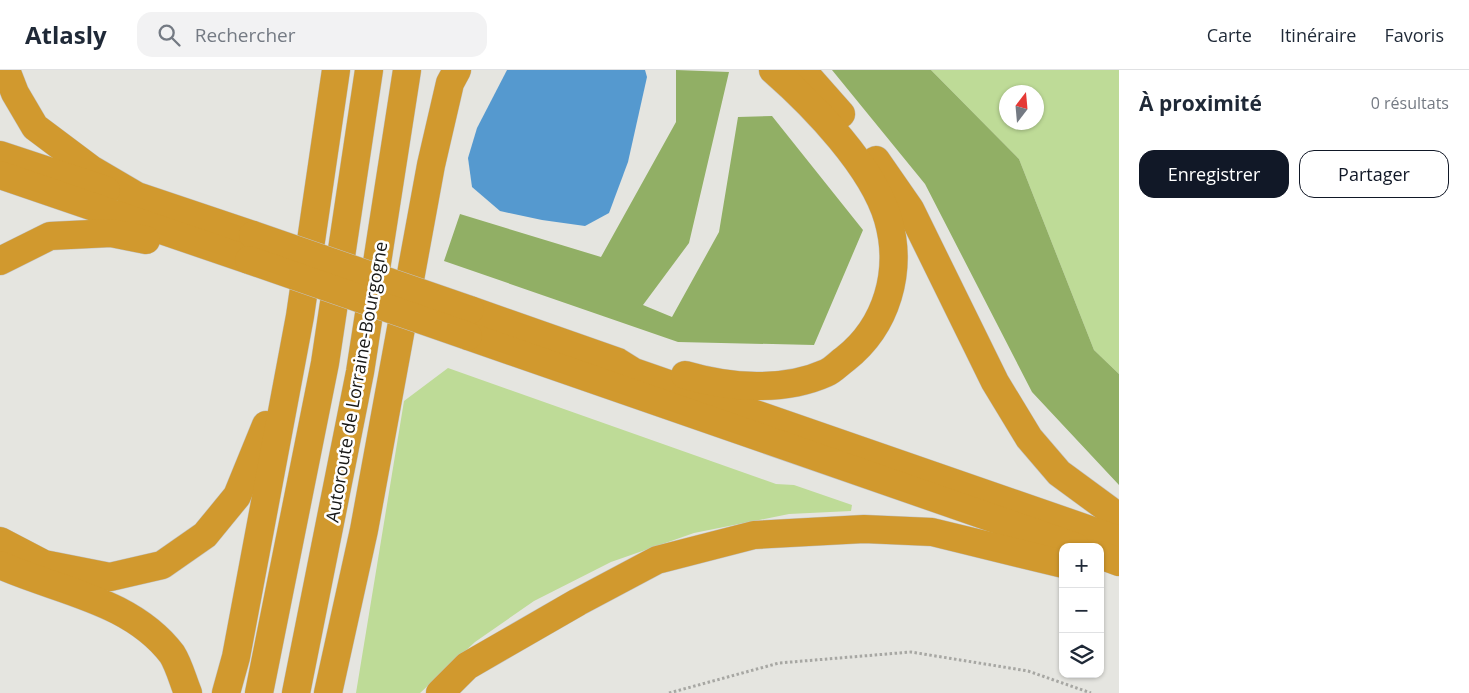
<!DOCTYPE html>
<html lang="fr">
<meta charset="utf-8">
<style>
body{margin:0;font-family:"Open Sans",sans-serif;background:#f2f2f3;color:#1f2937}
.controls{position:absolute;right:15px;bottom:15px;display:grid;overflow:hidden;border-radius:10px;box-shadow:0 1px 4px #0004}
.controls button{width:45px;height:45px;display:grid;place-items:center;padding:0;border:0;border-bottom:1px solid #e0e1e3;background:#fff;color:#1f2937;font:25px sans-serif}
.compass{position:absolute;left:999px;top:15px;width:45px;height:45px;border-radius:50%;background:#fff;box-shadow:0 1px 4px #0004;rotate:16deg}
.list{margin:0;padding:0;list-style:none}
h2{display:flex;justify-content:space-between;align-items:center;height:65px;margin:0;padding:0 20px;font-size:21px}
h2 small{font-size:16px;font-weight:400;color:#747a83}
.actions{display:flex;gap:10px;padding:15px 20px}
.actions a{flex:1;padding:11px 0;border:1px solid #111827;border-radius:15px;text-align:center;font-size:18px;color:#111827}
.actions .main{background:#111827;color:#fff}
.icon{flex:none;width:28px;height:28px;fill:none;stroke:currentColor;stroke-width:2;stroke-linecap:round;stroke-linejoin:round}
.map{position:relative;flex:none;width:1119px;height:623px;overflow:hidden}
header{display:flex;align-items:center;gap:30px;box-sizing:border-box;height:70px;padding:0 25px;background:#fff;border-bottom:1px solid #e0e1e3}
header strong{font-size:24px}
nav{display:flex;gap:28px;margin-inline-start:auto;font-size:18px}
.search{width:350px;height:45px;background:#f2f2f3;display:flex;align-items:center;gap:12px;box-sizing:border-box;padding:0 18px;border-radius:15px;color:#747a83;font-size:19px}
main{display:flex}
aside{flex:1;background:#fff}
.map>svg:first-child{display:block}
</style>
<header>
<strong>Atlasly</strong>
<div class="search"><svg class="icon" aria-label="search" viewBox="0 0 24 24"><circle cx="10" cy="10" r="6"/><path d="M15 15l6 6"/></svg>Rechercher</div>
<nav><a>Carte</a><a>Itinéraire</a><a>Favoris</a></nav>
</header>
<main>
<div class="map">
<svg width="1119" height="623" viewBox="0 0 1119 623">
<rect width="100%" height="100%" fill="#e5e5e0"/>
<g fill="#bedb97" fill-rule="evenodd">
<path d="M 931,0 L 1119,0 L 1119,304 L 1094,280 L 1019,89 ZM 1006,22 L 1036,22 L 1036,52 L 1006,52 Z"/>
<polygon points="448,298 776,414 794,415 852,435 851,441 789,444 694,463 611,492 534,531 475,572 420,623 356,623 404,331"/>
</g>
<g fill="#91af65">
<polygon points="676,0 729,2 689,173 643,235 672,247 719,162 738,47 772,46 863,160 814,275 678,272 444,191 460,144 601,187 676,52"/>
<polygon points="832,0 931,0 1019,89 1094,280 1119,304 1119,415 1032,322 925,114"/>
</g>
<polygon fill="#5599cf" points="507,0 645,0 647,7 628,92 609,143 585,156 542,150 500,141 472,117 468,88 477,58"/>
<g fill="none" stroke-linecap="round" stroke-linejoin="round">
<defs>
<g id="highway">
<polyline points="6,0 15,23 35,57 91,99 137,126 253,165"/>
<polyline points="802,0 841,44"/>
<polyline points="0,85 106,120"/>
<polyline points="876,90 910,139 995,312 1029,368 1059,403 1119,447"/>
<polyline points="0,105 249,190"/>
<polyline points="0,191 50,166 111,163 146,170"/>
<polyline points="470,240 618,292 634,302 1119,470"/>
<polyline points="468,266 1076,477"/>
<path d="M 685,305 C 729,318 784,322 826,303 C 833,300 839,293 845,289 C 887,256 903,201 888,149 C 873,97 814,36 773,0"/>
<polyline points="0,471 44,494 110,507 162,495 205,465 237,426 266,355"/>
<polyline points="1100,485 1119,492"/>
<path d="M 0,495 C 58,521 131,530 172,584 C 179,595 183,611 188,623"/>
<polyline points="226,623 236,587 300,246 336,0"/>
<polyline points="259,623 325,293 369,0"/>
<polyline points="296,623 360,302 407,0"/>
<polyline points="328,623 364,460 431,95 450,13 457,0"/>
<polyline points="440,623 467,596 578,532 657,490 754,465 864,459 932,462 1063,494"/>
</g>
</defs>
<use href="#highway" stroke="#c3c3c2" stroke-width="29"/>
<polyline stroke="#a7a7a3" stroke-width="3" stroke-dasharray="2.5 2.5" stroke-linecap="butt" points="669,623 779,593 911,582 1028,601 1091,623"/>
<use href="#highway" stroke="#d1992e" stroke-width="28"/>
<defs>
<g id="highway-bridge">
<polyline points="253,165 470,240"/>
<polyline points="249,190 468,266"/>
</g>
</defs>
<use href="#highway-bridge" stroke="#c3c3c2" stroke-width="29" stroke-linecap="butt"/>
<use href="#highway-bridge" stroke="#d1992e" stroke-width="28"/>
</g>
<g text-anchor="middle" stroke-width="5" stroke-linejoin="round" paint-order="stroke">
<g font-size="18" fill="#181816" stroke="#fff">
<text transform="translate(357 312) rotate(-80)" y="6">Autoroute de Lorraine-Bourgogne</text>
</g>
</g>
</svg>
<div class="controls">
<button>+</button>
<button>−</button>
<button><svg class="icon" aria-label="layers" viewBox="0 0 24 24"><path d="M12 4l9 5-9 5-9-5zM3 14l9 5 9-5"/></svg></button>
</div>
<svg class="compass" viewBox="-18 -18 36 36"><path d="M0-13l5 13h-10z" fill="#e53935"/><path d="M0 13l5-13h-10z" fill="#747a83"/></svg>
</div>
<aside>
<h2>À proximité<small>0 résultats</small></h2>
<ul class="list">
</ul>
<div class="actions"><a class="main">Enregistrer</a><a>Partager</a></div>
</aside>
</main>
